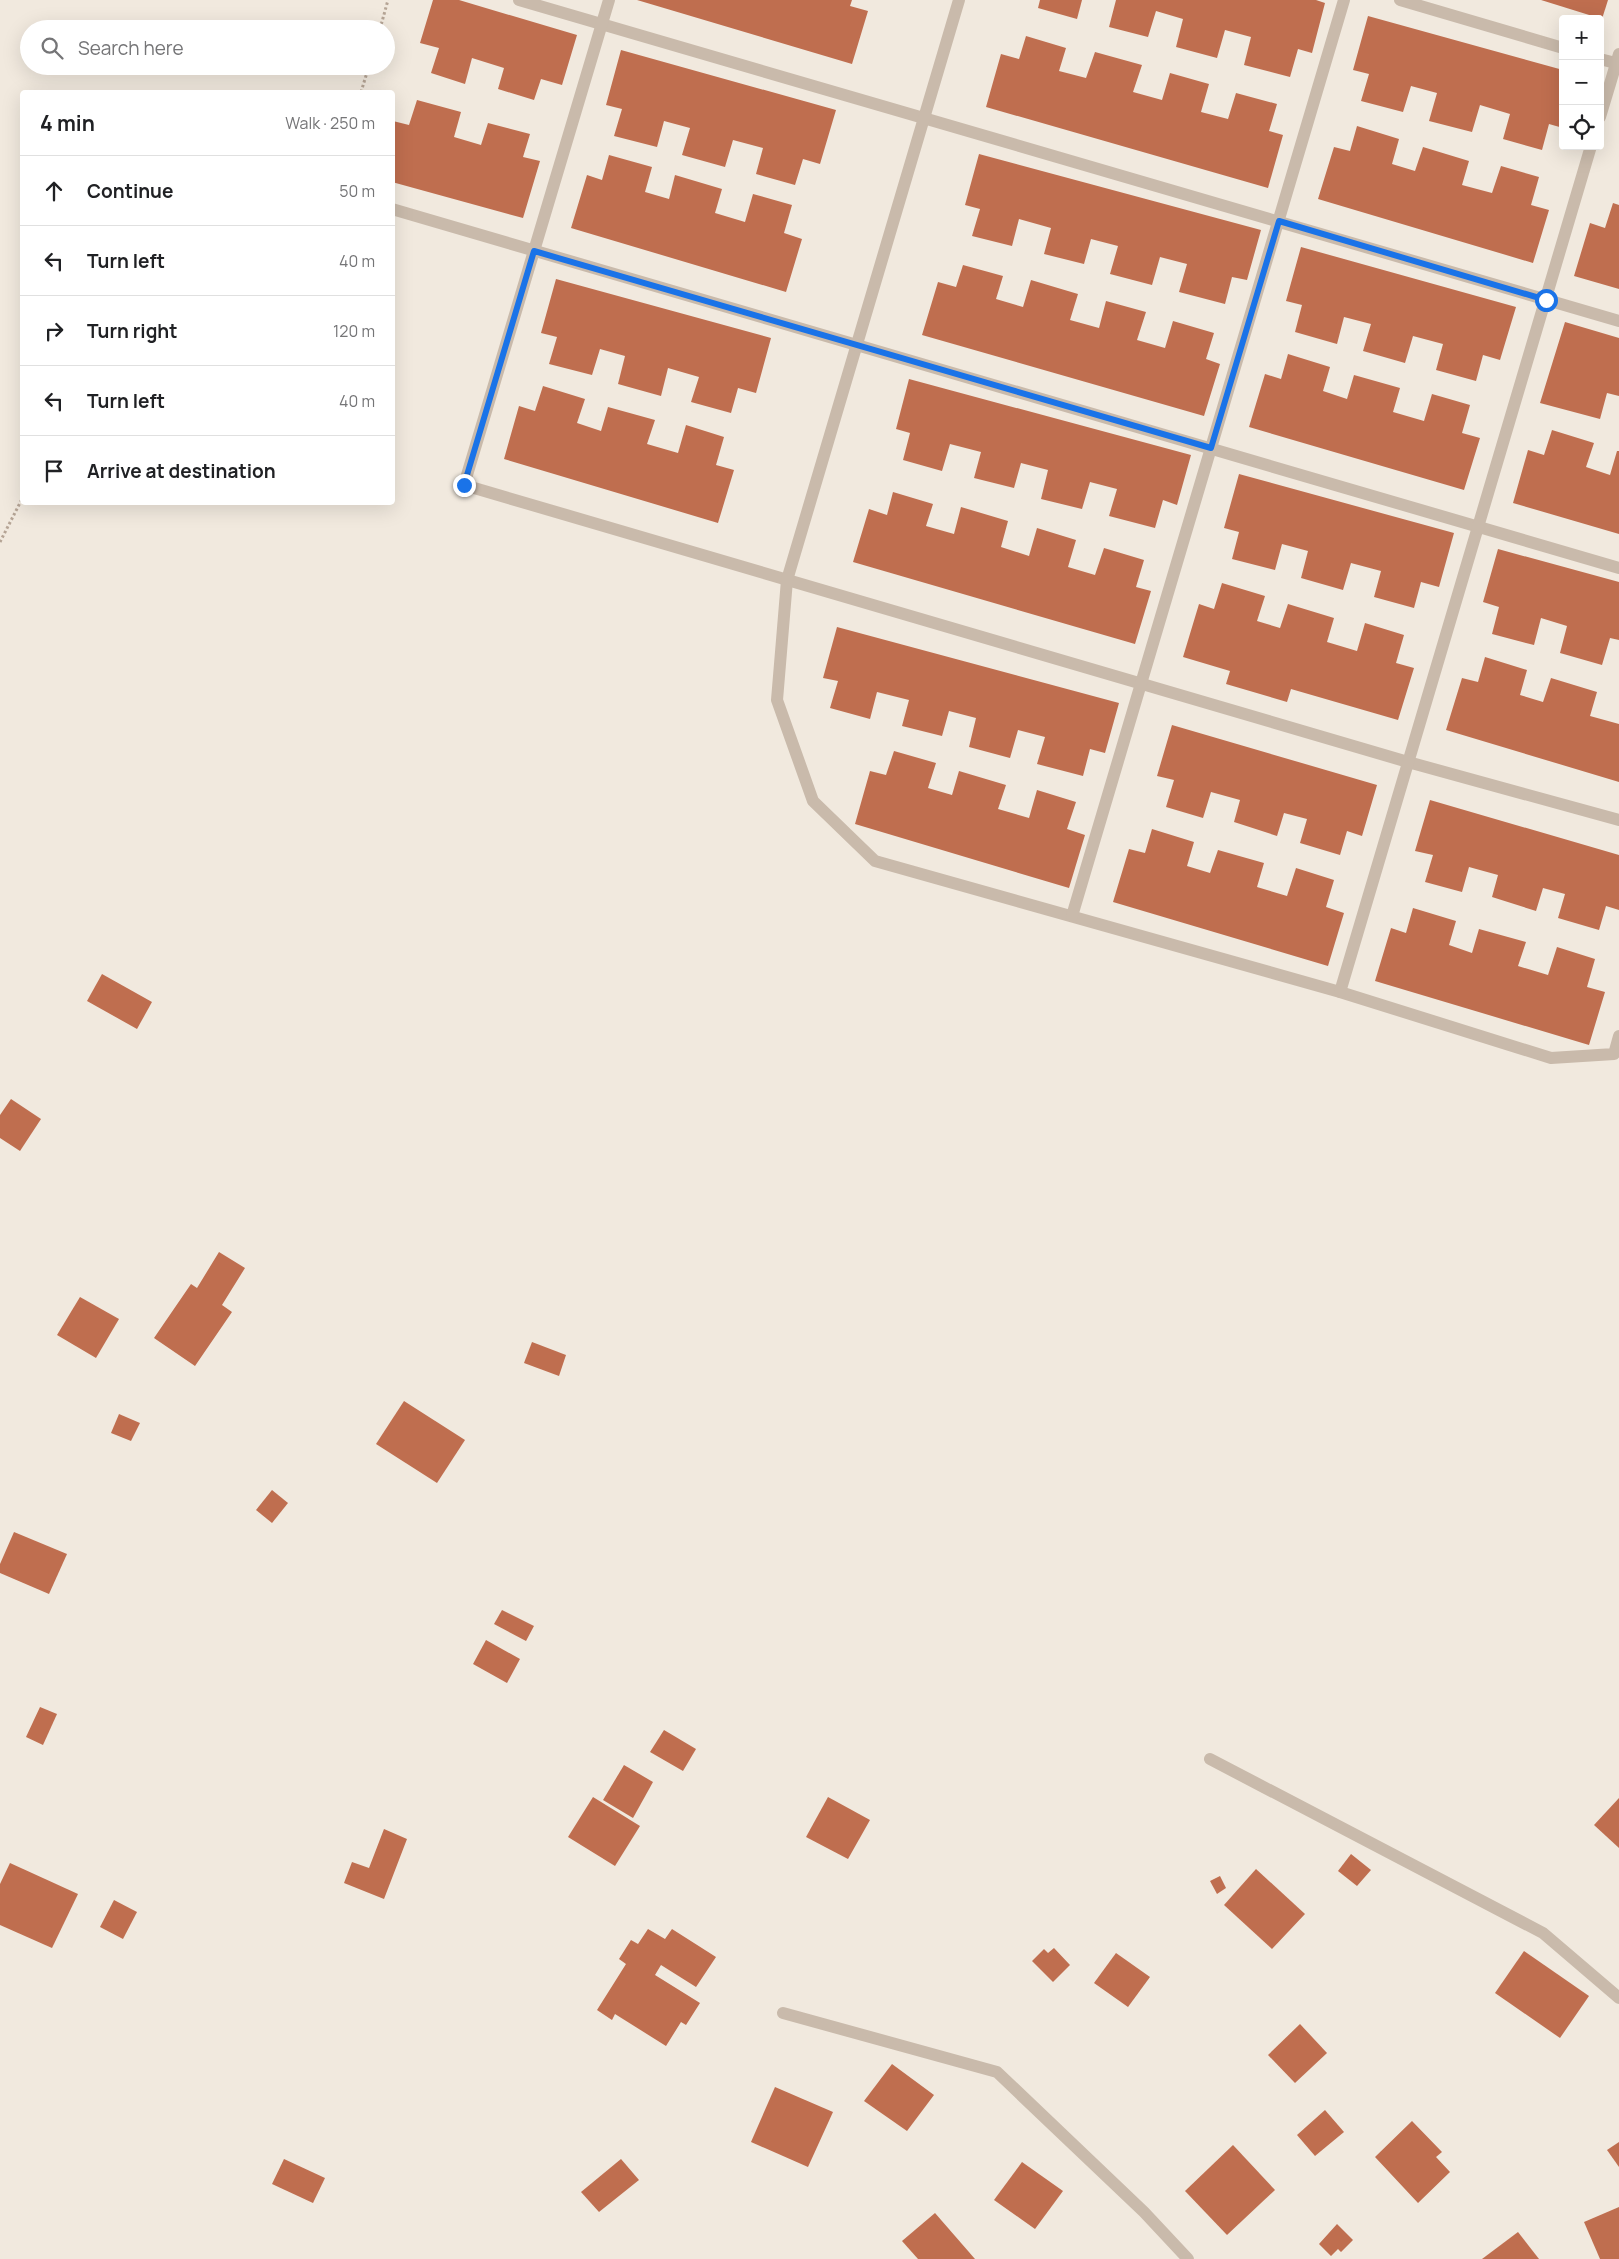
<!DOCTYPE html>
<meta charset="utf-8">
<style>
body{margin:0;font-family:Manrope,sans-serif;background:#f2f2f2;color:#202124}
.controls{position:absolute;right:15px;top:15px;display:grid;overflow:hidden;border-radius:5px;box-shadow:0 5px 20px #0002}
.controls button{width:45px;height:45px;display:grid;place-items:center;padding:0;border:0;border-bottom:1px solid #e0e0e0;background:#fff;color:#202124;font:25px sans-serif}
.stop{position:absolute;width:15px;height:15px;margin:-11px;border:4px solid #1a73e8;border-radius:50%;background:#fff}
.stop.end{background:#1a73e8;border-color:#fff;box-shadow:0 1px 5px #0008}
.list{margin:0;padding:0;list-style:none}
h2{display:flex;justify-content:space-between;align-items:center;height:65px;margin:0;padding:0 20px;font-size:21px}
h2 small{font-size:16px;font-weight:400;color:#757577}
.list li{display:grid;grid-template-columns:32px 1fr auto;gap:15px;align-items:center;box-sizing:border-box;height:70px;padding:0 20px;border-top:1px solid #e0e0e0}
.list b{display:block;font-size:19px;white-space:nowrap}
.list em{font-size:16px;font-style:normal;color:#757577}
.icon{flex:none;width:28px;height:28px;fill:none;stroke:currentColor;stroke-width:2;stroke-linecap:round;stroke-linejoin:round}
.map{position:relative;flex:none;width:1619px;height:2259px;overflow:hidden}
.search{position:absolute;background:#fff;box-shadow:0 5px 20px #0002;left:20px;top:20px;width:375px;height:55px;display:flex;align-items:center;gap:12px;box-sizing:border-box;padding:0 18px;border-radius:28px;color:#757577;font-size:19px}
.panel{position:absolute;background:#fff;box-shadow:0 5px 20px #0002;left:20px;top:90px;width:375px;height:415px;border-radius:5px}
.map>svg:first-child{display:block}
</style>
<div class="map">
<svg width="1619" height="2259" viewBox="0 0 1619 2259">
<rect width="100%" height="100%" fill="#f1e9de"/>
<g fill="#bf6e4f">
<polygon points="433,0 459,0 577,35 562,85 541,79 534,100 498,89 504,68 472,58 465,84 431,73 439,48 420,43"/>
<polygon points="637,0 852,0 850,6 868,11 852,64"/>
<polygon points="1040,0 1082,0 1077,19 1038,8"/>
<polygon points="1116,0 1316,0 1325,3 1312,53 1298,49 1290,77 1244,65 1251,37 1225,30 1217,58 1176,47 1183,19 1156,11 1148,37 1109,27"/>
<polygon points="1541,0 1608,0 1602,19"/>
<polygon points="1368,16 1563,70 1563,128 1549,124 1542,150 1503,139 1510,114 1480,105 1472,132 1429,121 1437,93 1411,86 1403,112 1361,101 1369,74 1353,70"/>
<polygon points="1026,36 1066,48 1059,71 1086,78 1095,52 1142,65 1133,92 1162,100 1170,73 1209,84 1201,112 1228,119 1236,93 1277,104 1269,131 1283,135 1268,188 986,107 1001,54 1019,59"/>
<polygon points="621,50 836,110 820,164 803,159 795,185 756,174 763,148 733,140 725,167 682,155 690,128 664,121 657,147 614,136 622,109 606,105"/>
<polygon points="417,100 461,112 454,137 481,145 488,123 530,134 523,157 540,161 523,218 392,182 393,121 409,125"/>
<polygon points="1357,126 1399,139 1392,164 1415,171 1423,147 1469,161 1462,185 1492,193 1501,166 1539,177 1531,205 1549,210 1533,263 1318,199 1334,147 1350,151"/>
<polygon points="979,154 1261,230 1247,280 1232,277 1225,304 1179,292 1187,264 1160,257 1152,285 1110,274 1118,246 1091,239 1084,264 1044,254 1051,228 1019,219 1012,246 972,236 980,209 965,205"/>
<polygon points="609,155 652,167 645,192 669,199 675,175 722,189 715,213 745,222 753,194 792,205 784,233 802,239 786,292 571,228 587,175 602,180"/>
<polygon points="1613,203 1619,205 1619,289 1574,276 1590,223 1605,228"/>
<polygon points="1301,247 1516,307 1500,360 1483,355 1476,381 1436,370 1443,344 1413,336 1405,363 1363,351 1371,324 1344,317 1337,344 1295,332 1302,305 1286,301"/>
<polygon points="963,265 1003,276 996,299 1023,307 1031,280 1078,294 1070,320 1099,328 1106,301 1146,312 1137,340 1165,348 1173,321 1214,333 1206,359 1220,364 1204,416 922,335 938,282 956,287"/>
<polygon points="556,279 771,338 756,393 738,388 731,413 691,402 699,377 668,368 661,396 618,384 625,356 600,349 592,375 549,364 557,337 541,333"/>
<polygon points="1565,322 1619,338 1619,396 1607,393 1600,419 1540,403"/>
<polygon points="1288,354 1330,367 1323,391 1347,399 1354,375 1400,388 1393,412 1424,421 1432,394 1470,405 1462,433 1480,438 1464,490 1249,427 1265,374 1281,379"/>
<polygon points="909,379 1191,455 1177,505 1163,500 1155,528 1109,516 1117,489 1090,482 1082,509 1041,499 1048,470 1021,463 1014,488 974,478 981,452 950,444 942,471 903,460 910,433 896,429"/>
<polygon points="543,386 585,399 577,423 601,431 608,407 655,420 647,444 678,453 686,425 724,437 716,465 734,470 718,523 504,459 519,406 535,411"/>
<polygon points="1552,430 1594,443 1586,467 1610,475 1617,451 1619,451 1619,534 1513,503 1528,450 1544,455"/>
<polygon points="1239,474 1454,533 1439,587 1421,582 1414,608 1374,597 1381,571 1351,563 1343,590 1301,578 1308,551 1282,544 1275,570 1232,559 1239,532 1224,528"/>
<polygon points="893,492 933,504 926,526 954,534 961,507 1008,521 1001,547 1029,556 1037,528 1076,540 1068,567 1095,575 1104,548 1144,560 1136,587 1151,591 1135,644 853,562 869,509 887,515"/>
<polygon points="1498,549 1619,582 1619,640 1610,638 1602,665 1560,653 1567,626 1541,618 1534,645 1492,634 1499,607 1483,602"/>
<polygon points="1222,583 1265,596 1257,621 1280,628 1288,604 1334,618 1327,642 1357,651 1365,623 1404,635 1396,663 1414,668 1398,720 1291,689 1287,702 1226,684 1230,671 1183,657 1199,604 1214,609"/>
<polygon points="837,627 1119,703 1105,753 1090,749 1083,776 1037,764 1045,737 1018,730 1010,758 969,747 976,718 949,711 942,736 902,726 909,700 877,692 870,719 830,708 838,681 823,678"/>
<polygon points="1485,657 1527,670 1520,695 1543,702 1551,678 1597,692 1590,716 1619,724 1619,782 1446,730 1462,678 1478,682"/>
<polygon points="1172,725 1377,785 1362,836 1347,831 1340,855 1300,843 1307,819 1284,813 1277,836 1234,822 1240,800 1211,792 1203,818 1166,807 1174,780 1157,776"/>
<polygon points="894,751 936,763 928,788 952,795 959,771 1006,785 998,809 1029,818 1037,790 1076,802 1067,829 1085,835 1069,888 855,824 870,771 886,775"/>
<polygon points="1430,800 1619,855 1619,910 1606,906 1599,930 1558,918 1565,894 1543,888 1536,911 1492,897 1498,875 1469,867 1462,892 1425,882 1433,855 1415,851"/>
<polygon points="1152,829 1194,842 1187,866 1210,873 1218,850 1264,863 1257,887 1287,896 1296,868 1334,880 1326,907 1344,913 1328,966 1113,902 1129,849 1145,853"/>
<polygon points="1413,908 1456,921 1449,945 1472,953 1479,929 1526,942 1518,966 1548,975 1557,947 1595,959 1587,987 1605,992 1589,1045 1375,981 1391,928 1406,933"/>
<polygon points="102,974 152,1002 137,1029 87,1001"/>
<polygon points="11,1099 41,1119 20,1151 0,1138 0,1115"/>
<polygon points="219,1252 245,1268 222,1305 232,1312 195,1366 154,1338 191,1284 197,1288"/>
<polygon points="80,1297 119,1319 96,1358 57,1335"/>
<polygon points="532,1342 566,1355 559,1376 524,1363"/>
<polygon points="404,1401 465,1440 437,1483 376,1444"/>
<polygon points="119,1414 140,1423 131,1441 111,1433"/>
<polygon points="272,1490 288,1503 272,1523 256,1510"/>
<polygon points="14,1532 67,1554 49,1594 0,1573 0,1564"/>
<polygon points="502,1610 534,1626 526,1641 494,1624"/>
<polygon points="486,1640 520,1659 507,1683 473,1664"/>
<polygon points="40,1707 57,1714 43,1745 26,1737"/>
<polygon points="664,1730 696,1749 683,1771 650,1752"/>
<polygon points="624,1765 653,1782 633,1818 603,1800"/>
<polygon points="593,1797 640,1826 615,1866 568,1837"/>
<polygon points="828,1797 870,1820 848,1859 806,1837"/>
<polygon points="1619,1798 1619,1848 1594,1825"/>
<polygon points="384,1829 407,1839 384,1899 344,1883 352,1862 369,1868"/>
<polygon points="1351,1854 1371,1870 1357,1886 1338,1871"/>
<polygon points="10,1863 78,1894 52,1948 0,1925 0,1884"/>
<polygon points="1256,1869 1305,1914 1272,1949 1224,1905"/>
<polygon points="1220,1876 1226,1888 1217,1894 1210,1881"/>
<polygon points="114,1900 137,1912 123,1939 100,1927"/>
<polygon points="648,1929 665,1939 672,1929 716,1957 696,1987 661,1965 655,1975 700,2003 686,2025 681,2022 666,2046 615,2014 612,2020 597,2010 626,1964 619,1959 631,1940 638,1944"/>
<polygon points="1054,1948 1070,1965 1053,1982 1032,1961 1044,1949 1048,1953"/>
<polygon points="1524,1951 1589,1996 1560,2038 1495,1993"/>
<polygon points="1116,1953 1150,1977 1128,2007 1094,1983"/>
<polygon points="1300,2024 1327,2053 1295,2083 1268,2055"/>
<polygon points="892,2064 934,2095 907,2131 864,2101"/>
<polygon points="775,2087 833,2112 808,2167 751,2142"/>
<polygon points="1325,2110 1344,2132 1315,2156 1297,2135"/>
<polygon points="1412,2121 1442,2152 1436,2157 1450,2172 1418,2203 1375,2157"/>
<polygon points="1619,2142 1619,2167 1607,2150"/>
<polygon points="1233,2145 1275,2190 1227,2235 1185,2191"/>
<polygon points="284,2159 325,2178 313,2203 272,2184"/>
<polygon points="621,2159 639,2180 599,2212 581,2192"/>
<polygon points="1022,2162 1063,2191 1035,2229 994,2200"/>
<polygon points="1619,2207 1619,2259 1600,2259 1584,2222"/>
<polygon points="935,2213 975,2259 918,2259 902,2241"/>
<polygon points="1337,2224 1353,2240 1341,2252 1338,2249 1331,2256 1319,2244"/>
<polygon points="1518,2232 1539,2259 1482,2259"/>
</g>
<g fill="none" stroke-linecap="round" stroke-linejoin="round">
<g stroke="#b5a495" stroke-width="3" stroke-dasharray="2.5 2.5" stroke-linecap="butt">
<polyline points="380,29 388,0"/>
<polyline points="361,92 369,66"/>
<polyline points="0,542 22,499"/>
</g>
<g stroke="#c9baab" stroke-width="12">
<polyline points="519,0 1619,321"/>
<polyline points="609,0 464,485 1408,762 1619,820"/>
<polyline points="959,0 787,580 777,700 813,801 875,861 1340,992 1551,1058 1614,1054 1619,1036"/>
<polyline points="1400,0 1563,48"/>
<polyline points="1600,59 1619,64"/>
<polyline points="1600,117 1619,54"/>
<polyline points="392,209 1619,568"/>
<polyline points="1072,916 1344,0"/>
<polyline points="1340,992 1591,146"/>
<polyline points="1210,1759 1543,1933 1619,1998"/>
<polyline points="783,2013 997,2072 1144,2212 1188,2259"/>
</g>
</g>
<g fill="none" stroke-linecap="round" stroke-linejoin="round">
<polyline stroke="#1a73e8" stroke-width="6" points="464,485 534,251 1211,448 1279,221 1546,300"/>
</g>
</svg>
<div class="controls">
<button>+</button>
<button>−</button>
<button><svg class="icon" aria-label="locate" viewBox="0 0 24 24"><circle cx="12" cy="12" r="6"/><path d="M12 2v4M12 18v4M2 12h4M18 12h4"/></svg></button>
</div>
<div class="stop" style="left:1546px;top:300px"></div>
<div class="stop end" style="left:464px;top:485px"></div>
<div class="search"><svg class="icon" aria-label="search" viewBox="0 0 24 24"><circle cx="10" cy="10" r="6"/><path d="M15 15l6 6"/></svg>Search here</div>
<section class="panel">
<h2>4 min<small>Walk · 250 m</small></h2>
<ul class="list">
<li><svg class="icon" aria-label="ahead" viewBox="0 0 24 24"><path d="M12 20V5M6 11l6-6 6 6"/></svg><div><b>Continue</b></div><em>50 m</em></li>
<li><svg class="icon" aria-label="left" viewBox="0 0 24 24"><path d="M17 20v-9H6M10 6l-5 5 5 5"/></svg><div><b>Turn left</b></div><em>40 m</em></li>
<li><svg class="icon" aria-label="right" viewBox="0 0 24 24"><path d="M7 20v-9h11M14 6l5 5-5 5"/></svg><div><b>Turn right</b></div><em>120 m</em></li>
<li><svg class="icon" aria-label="left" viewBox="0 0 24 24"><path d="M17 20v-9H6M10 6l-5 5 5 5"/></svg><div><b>Turn left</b></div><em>40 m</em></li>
<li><svg class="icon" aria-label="arrive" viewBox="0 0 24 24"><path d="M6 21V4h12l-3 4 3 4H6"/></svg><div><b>Arrive at destination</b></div></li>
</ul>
</section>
</div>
